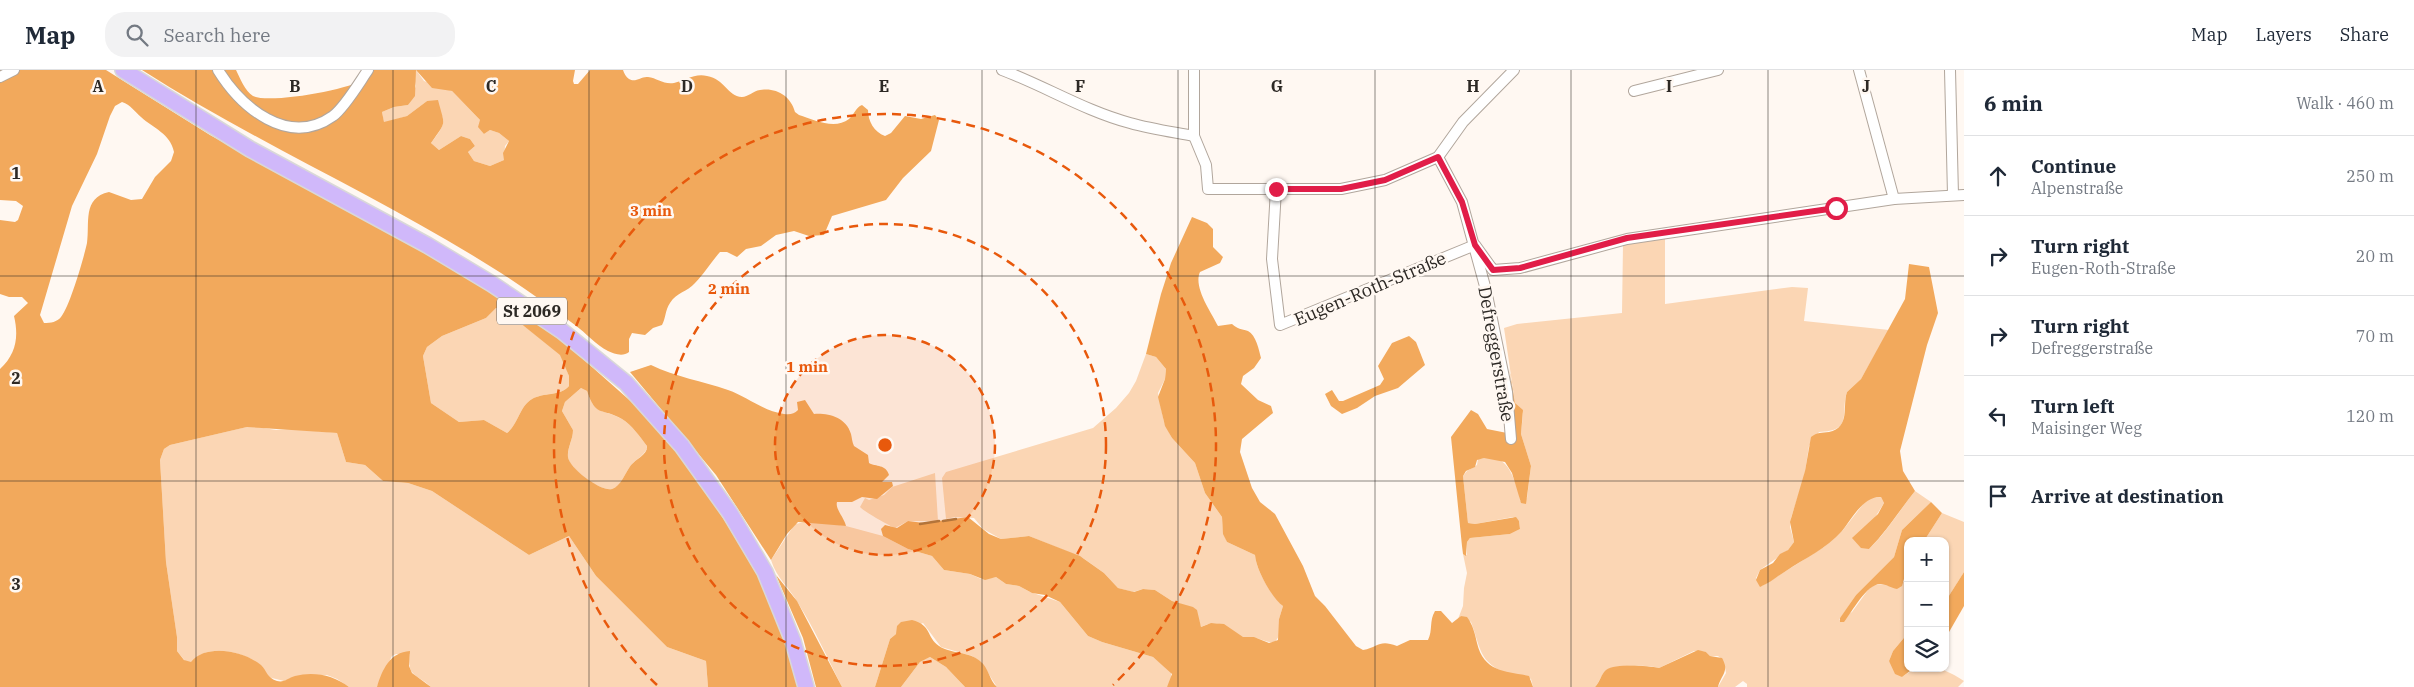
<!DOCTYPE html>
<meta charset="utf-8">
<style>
body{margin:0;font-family:"IBM Plex Serif",serif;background:#f2f2f3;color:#1f2937}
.controls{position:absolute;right:15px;bottom:15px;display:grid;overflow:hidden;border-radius:10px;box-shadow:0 1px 4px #0004}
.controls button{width:45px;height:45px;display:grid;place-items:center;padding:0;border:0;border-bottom:1px solid #e0e1e3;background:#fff;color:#1f2937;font:25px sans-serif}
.stop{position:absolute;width:15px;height:15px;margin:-11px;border:4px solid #e11d48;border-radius:50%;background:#fff}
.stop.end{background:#e11d48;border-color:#fff;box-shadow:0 1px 5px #0008}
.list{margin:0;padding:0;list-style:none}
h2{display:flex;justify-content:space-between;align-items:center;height:65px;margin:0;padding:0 20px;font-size:21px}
h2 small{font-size:16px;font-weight:400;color:#747a83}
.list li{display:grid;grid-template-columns:32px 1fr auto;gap:15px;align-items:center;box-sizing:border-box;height:80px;padding:0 20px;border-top:1px solid #e0e1e3}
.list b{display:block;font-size:19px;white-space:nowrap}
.list p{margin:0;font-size:16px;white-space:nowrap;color:#747a83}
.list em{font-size:16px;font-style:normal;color:#747a83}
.icon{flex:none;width:28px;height:28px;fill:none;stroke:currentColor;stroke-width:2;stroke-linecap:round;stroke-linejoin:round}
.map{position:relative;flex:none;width:1964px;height:617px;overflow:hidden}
header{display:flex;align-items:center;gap:30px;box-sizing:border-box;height:70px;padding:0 25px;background:#fff;border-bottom:1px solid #e0e1e3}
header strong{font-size:24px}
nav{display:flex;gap:28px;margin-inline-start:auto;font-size:18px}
.search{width:350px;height:45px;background:#f2f2f3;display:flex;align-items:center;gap:12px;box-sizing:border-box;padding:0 18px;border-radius:20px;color:#747a83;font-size:19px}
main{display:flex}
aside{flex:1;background:#fff}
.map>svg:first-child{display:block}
</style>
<header>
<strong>Map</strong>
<div class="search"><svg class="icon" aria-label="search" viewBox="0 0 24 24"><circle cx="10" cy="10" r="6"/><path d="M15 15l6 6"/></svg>Search here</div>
<nav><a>Map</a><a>Layers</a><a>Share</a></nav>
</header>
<main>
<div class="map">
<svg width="1964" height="617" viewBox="0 0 1964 617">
<rect width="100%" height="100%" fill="#fff8f2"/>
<g fill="#fbd6b4">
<path d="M 416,0 L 424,11 L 452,21 L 480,50 L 484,64 L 490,60 L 499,63 L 509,71 L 505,76 L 504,90 L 490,96 L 474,91 L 468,82 L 475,76 L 470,69 L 461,66 L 439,80 L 431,73 C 447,53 449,47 427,31 L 407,46 L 384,53 L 382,42 L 394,37 L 408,35 L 416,16 L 414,7 Z"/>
<path d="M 1665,169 L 1665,234 L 1792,217 L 1808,218 L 1804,251 L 1889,260 L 1861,309 L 1847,322 C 1840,342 1854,361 1819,362 L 1809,376 L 1804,408 L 1791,448 L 1790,457 L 1794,472 L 1788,480 L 1760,500 L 1756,508 L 1762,516 L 1824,477 L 1843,460 L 1864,433 L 1870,428 L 1881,427 L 1884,433 L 1874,449 L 1869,479 C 1887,462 1899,441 1915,421 L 1931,432 L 1902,460 L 1894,487 L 1856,525 L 1839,550 L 1852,542 L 1868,520 L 1874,515 L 1904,512 L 1908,495 L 1908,563 L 1893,581 L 1889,591 L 1902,607 C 1925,590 1942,597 1964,611 L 1958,617 L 1747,617 L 1747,614 L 1743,611 L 1735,617 L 1718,617 L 1726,603 L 1724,591 L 1718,586 L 1710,586 L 1706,582 L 1694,581 L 1659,598 C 1647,595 1613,593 1604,603 C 1600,607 1599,613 1595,617 L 1533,617 L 1531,609 C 1523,605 1515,606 1508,604 C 1478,592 1481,578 1471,552 L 1461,546 L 1458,549 L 1463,536 L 1464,518 L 1467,503 L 1463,484 L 1467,485 L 1467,472 L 1470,468 L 1510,464 L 1520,459 L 1519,451 L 1513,447 L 1475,454 L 1468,453 L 1463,406 L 1467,401 L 1477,395 L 1478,389 C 1500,384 1508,393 1515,412 C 1517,418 1520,423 1520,431 L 1527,428 L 1531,396 L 1521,364 L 1523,343 L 1515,333 L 1504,258 L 1517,254 L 1622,243 L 1623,175 Z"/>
<path d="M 496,238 L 504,240 L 561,285 L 569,306 L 569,316 C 559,327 544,322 532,329 C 519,337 519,353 507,363 L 484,350 L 459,352 L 431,333 L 423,286 L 427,277 L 442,266 L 486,248 Z"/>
<path d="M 1146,284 L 1156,287 L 1166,299 L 1165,309 L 1158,323 L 1164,352 L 1172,368 L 1195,393 L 1205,423 L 1222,447 L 1223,461 L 1227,472 L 1255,485 C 1256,501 1272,526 1283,536 L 1279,549 L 1279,566 L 1275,572 C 1267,573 1264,570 1256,568 C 1252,567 1248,569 1244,568 C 1226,563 1224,546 1201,557 L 1195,539 L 1172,531 L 1155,520 L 1143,519 L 1133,522 L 1118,518 L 1104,503 L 1083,488 L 1029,466 L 1001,469 L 983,459 L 974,448 L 955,447 L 946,449 L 942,408 L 946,402 L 1093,358 L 1116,338 L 1129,323 L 1136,311 Z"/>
<path d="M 581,318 L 587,321 C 595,346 602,338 622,349 C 632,355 640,367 647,376 C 648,383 636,389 631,395 C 625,403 621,416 612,419 C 601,422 569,399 568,387 C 567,378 573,370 573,360 L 562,341 L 565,332 Z"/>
<path d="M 251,356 L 276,360 L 295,359 L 337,363 L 346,392 L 365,395 L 383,411 L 408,413 L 432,421 L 529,485 L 569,466 L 596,506 L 667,577 L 706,591 L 708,617 L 431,617 C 418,604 406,607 410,584 L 396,584 L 392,586 L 377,617 L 349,617 L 337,609 L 327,605 L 298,606 L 284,611 L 268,607 C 265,602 264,598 259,594 C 242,581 206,573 192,592 L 186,592 L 177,581 L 177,567 L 166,492 L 160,390 L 164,379 L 170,375 Z"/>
<path d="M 935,403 L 938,451 L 908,451 L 895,458 C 890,456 863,441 860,437 L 865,428 L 869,430 L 884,425 L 892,417 Z"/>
<polygon points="1942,443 1964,452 1964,502 1945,532 1945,471 1924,471"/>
<path d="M 811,451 L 846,456 L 883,466 L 908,479 L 932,486 L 944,500 L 970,504 L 981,509 L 996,507 L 1006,514 L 1019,516 L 1030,522 L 1060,532 L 1088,566 L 1102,572 L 1153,587 L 1171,602 L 1171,611 L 1167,617 L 997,617 L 981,592 L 972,586 L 941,577 L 923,553 L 896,564 L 890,569 L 875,617 L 842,617 C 828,589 815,560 798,533 C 789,517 777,509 771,490 L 795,454 Z"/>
<polygon points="930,587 946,597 965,617 901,617 920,592"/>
</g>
<g fill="#f2a95c" fill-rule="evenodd">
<path d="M 0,0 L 106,0 L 210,65 L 421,178 L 549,259 L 635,335 L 683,387 L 740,474 L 763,514 L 785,571 L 798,617 L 708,617 L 706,591 L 667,577 L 596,506 L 569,466 L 529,485 L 432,421 L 408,413 L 383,411 L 365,395 L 346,392 L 337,363 L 247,357 L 170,375 L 164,379 L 160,390 L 166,492 L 177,567 L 177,581 L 184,590 L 191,592 C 206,573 244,581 261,595 C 267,601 267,608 277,611 C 284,613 288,608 295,606 C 313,601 334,605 349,617 L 0,617 L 0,299 C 16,284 19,267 14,246 L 28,233 L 22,227 L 9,227 L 0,224 L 0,150 L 15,152 L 18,150 L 23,136 L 16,131 L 0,130 ZM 122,32 C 131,35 134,41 141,47 C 154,59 170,63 174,82 L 171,91 L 155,107 L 142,129 L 131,130 L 109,122 C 82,128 90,153 87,173 C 84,187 70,236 61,247 C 57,252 51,253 44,253 L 40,245 L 72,136 L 97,84 L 110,46 L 115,36 ZM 496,238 L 504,240 L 560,285 L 569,306 L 569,316 C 559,327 544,322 532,329 C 519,337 519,353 507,363 L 484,350 L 459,352 L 431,333 L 423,286 L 427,277 L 442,266 L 486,248 ZM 581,318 L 587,321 C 596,348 601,337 622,349 C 632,355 640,367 647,376 C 648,384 636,389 631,395 C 625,403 621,416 612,419 C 601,422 569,398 568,387 C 567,378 573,370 573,360 L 562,341 L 565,332 Z"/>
<path d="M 142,0 L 236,0 C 240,8 245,21 253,26 C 268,34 350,20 364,9 C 366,7 369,3 371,0 L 575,0 L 573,11 L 574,14 L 578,14 L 590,0 L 623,0 C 624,3 626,7 629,9 C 636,13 641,6 648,7 C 657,8 664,15 674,13 C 685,11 694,3 707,6 C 725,9 727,26 742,27 C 748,27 753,21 760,20 C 776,17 791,26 795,42 L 799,45 C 814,50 835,60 849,49 C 854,45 856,37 862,35 L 868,40 C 868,51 874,62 885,66 L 891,63 L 905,46 L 921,49 L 935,45 L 939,50 L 931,81 L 903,108 L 886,130 L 832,146 L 824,165 L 809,166 L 794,161 L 776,165 L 761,176 L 746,179 L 737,187 L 727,182 L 720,182 C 711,192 704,204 695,213 C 687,222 677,222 670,233 C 665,240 666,248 662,255 L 653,258 L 645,265 L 632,263 L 629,269 L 629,282 C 623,287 614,284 608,281 C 596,275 586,263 575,255 C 551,237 526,219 501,203 C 385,129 258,74 142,0 ZM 416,0 L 432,18 L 452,21 L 480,50 L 478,57 L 484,64 L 490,60 L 499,63 L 509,71 L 503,83 L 504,90 L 490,96 L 474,91 L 468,82 L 475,76 L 470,69 L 461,66 L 439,80 L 431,73 C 447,50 445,57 438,30 L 427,31 L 407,46 L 384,52 L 382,42 L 394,37 L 408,35 L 415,26 Z"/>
<path d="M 1192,147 L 1207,153 L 1213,159 L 1213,177 L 1223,187 L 1220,193 L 1200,202 C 1193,217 1211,242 1218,256 L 1232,254 C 1238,259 1241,259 1248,261 C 1256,265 1259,280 1261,288 L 1254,298 L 1243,306 L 1241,314 L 1258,330 L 1271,336 L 1273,343 L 1242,369 L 1240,382 L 1252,418 L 1260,432 L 1275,444 L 1303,496 L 1315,526 L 1325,536 L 1356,576 L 1363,580 C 1379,577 1379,569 1397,576 L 1410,570 L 1428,570 C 1433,560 1429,551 1435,541 L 1441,541 L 1452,553 L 1461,546 L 1467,547 C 1473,555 1475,564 1477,573 C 1484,603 1507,601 1529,606 L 1533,617 L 1167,617 L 1172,604 L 1153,587 L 1102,572 L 1088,566 L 1060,532 L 1045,525 L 1032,523 L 1019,516 L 1006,514 L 996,507 L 985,510 L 970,504 L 944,500 L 932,486 L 908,479 L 883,466 L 881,459 L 885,455 L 897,458 L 908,451 L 924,453 L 968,447 L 989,464 L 1001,469 L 1029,466 L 1080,486 L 1104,503 L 1118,518 L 1134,522 L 1143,519 L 1155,520 L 1172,531 L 1193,537 L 1197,540 L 1201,557 L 1211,553 L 1224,554 L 1243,567 L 1254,567 L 1269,573 L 1278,570 L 1279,549 L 1283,536 C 1272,528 1256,500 1255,485 L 1227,472 L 1223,464 L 1222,447 L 1205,423 L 1195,393 L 1172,368 L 1165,356 L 1158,327 L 1165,309 L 1166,299 L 1156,287 L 1146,284 L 1161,224 L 1171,193 Z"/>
<path d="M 1909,194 L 1929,197 L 1938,243 L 1927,275 L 1900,381 L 1903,401 L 1915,421 C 1899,441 1887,461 1869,479 L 1861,478 L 1852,468 L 1878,444 L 1884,433 L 1881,427 C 1863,426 1852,449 1842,461 C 1826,479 1805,488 1786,501 C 1776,507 1770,513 1760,517 L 1756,510 L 1760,500 L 1773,493 L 1780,484 L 1788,480 L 1794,472 L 1790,452 L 1805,401 L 1811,367 C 1817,362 1822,363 1829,362 C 1851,357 1842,336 1847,322 L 1861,309 L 1905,229 Z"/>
<polygon points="1409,266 1416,272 1425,295 1398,318 1375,326 1357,338 1342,344 1331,336 1325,324 1332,320 1339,331 1343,331 1380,315 1384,309 1378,296 1392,273"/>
<path d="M 651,295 C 676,307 702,311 728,320 C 748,327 763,341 784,344 C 790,345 794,344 798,340 L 797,332 L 805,330 L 814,344 C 828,343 846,347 851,364 C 852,368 852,372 854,376 L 868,385 L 869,393 C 876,397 886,394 889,405 L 882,412 L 892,412 L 893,416 L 877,429 L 862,427 L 852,432 L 837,432 C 835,439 844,447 846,456 L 798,452 L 787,464 L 771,490 L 716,405 L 630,302 Z"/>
<polygon points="1509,297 1515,333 1523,340 1521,364 1531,396 1526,434 1521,433 1512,403 1505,392 1484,388 1477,390 1475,397 1466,401 1463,406 1468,453 1475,454 1516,447 1519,451 1520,459 1510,464 1470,468 1467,472 1466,486 1463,484 1462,476 1451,367 1471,340 1478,344 1487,359 1507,363 1507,332 1513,327"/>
<path d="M 1931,432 L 1942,443 L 1924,471 L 1908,471 L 1908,495 L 1902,516 L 1897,519 C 1891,518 1886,514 1881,514 C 1867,513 1852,542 1844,552 L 1840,552 L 1840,548 L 1856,525 L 1894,487 L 1902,460 Z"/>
<polygon points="1964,502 1964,536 1945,569 1945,532"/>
<polygon points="776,505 797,531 842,617 816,617 803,568"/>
<path d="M 912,550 C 932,555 926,567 939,576 C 951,584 968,581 980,591 C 989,598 989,610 997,617 L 965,617 L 946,597 L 930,587 L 920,592 L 901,617 L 875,617 L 890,569 L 896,564 L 897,556 L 901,552 Z"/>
<polygon points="1908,563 1908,598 1914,598 1902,607 1895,604 1889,591 1893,581"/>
<path d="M 1698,580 L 1706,582 L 1710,586 L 1722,588 C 1730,601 1721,605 1718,617 L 1595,617 C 1600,612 1601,604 1606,600 C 1616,593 1648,596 1659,598 Z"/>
<path d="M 410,581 L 409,596 L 412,603 L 431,617 L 377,617 C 382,600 390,582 410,581 Z"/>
</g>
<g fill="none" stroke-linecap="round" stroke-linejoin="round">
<g stroke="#ac7841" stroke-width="2.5">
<polyline points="943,451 956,449"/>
<polyline points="920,454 939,451"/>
</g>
<defs>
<g id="minor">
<path d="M 218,0 C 241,37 288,78 333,46 C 345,37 359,13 368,0"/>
<path d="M 1002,0 C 1045,16 1085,41 1130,53 C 1151,59 1173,62 1194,66"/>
<polyline points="1194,0 1194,66 1206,95 1208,119 1341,119 1385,110 1438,87 1463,52 1514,0"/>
<polyline points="1859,0 1894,129"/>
<polyline points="1950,0 1953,125"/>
<polyline points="0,7 14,0"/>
<polyline points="1634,21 1718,0"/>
<polyline points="1438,87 1462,132 1486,220 1507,322 1511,369"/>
<polyline points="1276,119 1272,189 1280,255 1475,175 1493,200 1520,198 1627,169 1894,129 1964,125"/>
</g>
<polyline id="primary" points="123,0 250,79 427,175 492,214 562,261 626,313 682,376 730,443 765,502 793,571 806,617"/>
</defs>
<use href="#minor" stroke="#b1a69c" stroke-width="12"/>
<use href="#primary" stroke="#d9d8d8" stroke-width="18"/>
<use href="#minor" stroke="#fff" stroke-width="10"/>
<use href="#primary" stroke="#d0b8fa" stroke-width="15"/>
</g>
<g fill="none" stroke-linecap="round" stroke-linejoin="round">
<polyline stroke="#e11d48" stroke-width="6" points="1276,119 1341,119 1385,110 1438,87 1462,132 1475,175 1493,200 1520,198 1627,168 1836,138"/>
</g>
<path fill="none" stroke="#2d2925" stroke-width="1" stroke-opacity="0.55" d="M 196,0 L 196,617M 393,0 L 393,617M 589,0 L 589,617M 786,0 L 786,617M 982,0 L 982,617M 1178,0 L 1178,617M 1375,0 L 1375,617M 1571,0 L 1571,617M 1768,0 L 1768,617M 0,206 L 1964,206M 0,411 L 1964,411"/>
<circle cx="885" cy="375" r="110" fill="#e8590c" fill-opacity=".12"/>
<g fill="none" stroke="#e8590c" stroke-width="2.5" stroke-dasharray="9 6">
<circle cx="885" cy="375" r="110"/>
<circle cx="885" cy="375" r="221"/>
<path d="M657 615A331 331 0 1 1 1113 615"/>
</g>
<g text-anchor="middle" stroke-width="5" stroke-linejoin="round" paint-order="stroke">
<rect fill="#fff8f2" stroke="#6c6762" stroke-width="1" x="497" y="227.5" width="70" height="27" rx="4"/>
<g font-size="16" font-weight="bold" fill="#2d2925">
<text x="532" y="247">St 2069</text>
</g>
<g font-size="18" fill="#2d2925" stroke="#fff8f2">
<text transform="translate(1370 219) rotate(-23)" y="6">Eugen-Roth-Straße</text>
<text transform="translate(1496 284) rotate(80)" y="6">Defreggerstraße</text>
</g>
</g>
<g font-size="16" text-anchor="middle" font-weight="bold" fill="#2d2925" stroke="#fff8f2" stroke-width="5" stroke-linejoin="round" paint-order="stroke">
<text x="98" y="22">A</text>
<text x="295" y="22">B</text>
<text x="491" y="22">C</text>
<text x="687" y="22">D</text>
<text x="884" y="22">E</text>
<text x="1080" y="22">F</text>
<text x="1277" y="22">G</text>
<text x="1473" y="22">H</text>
<text x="1669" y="22">I</text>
<text x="1866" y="22">J</text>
<text x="16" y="109">1</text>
<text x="16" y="314">2</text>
<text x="16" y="520">3</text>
</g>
<circle cx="885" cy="375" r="8" fill="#e8590c" stroke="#fff8f2" stroke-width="2.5"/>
<g font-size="15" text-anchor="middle" font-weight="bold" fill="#e8590c" stroke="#fff8f2" stroke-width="5" stroke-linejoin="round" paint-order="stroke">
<text x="651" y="146">3 min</text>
<text x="729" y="224">2 min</text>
<text x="807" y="302">1 min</text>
</g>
</svg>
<div class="controls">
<button>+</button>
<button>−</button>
<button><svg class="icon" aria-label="layers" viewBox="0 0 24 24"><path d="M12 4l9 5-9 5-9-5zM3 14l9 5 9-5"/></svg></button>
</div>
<div class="stop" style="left:1836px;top:138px"></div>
<div class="stop end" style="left:1276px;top:119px"></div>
</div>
<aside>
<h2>6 min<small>Walk · 460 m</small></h2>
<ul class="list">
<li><svg class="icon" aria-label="ahead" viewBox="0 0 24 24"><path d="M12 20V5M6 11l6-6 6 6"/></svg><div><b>Continue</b><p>Alpenstraße</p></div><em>250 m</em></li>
<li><svg class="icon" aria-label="right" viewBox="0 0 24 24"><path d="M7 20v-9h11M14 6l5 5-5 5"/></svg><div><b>Turn right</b><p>Eugen-Roth-Straße</p></div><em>20 m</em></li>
<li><svg class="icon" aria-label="right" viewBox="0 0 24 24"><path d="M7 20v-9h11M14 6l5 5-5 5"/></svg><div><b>Turn right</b><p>Defreggerstraße</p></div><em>70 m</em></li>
<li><svg class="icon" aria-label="left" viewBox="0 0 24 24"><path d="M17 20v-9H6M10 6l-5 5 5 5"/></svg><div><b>Turn left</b><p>Maisinger Weg</p></div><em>120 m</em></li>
<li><svg class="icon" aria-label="arrive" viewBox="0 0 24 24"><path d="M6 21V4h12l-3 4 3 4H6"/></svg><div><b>Arrive at destination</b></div></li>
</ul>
</aside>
</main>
